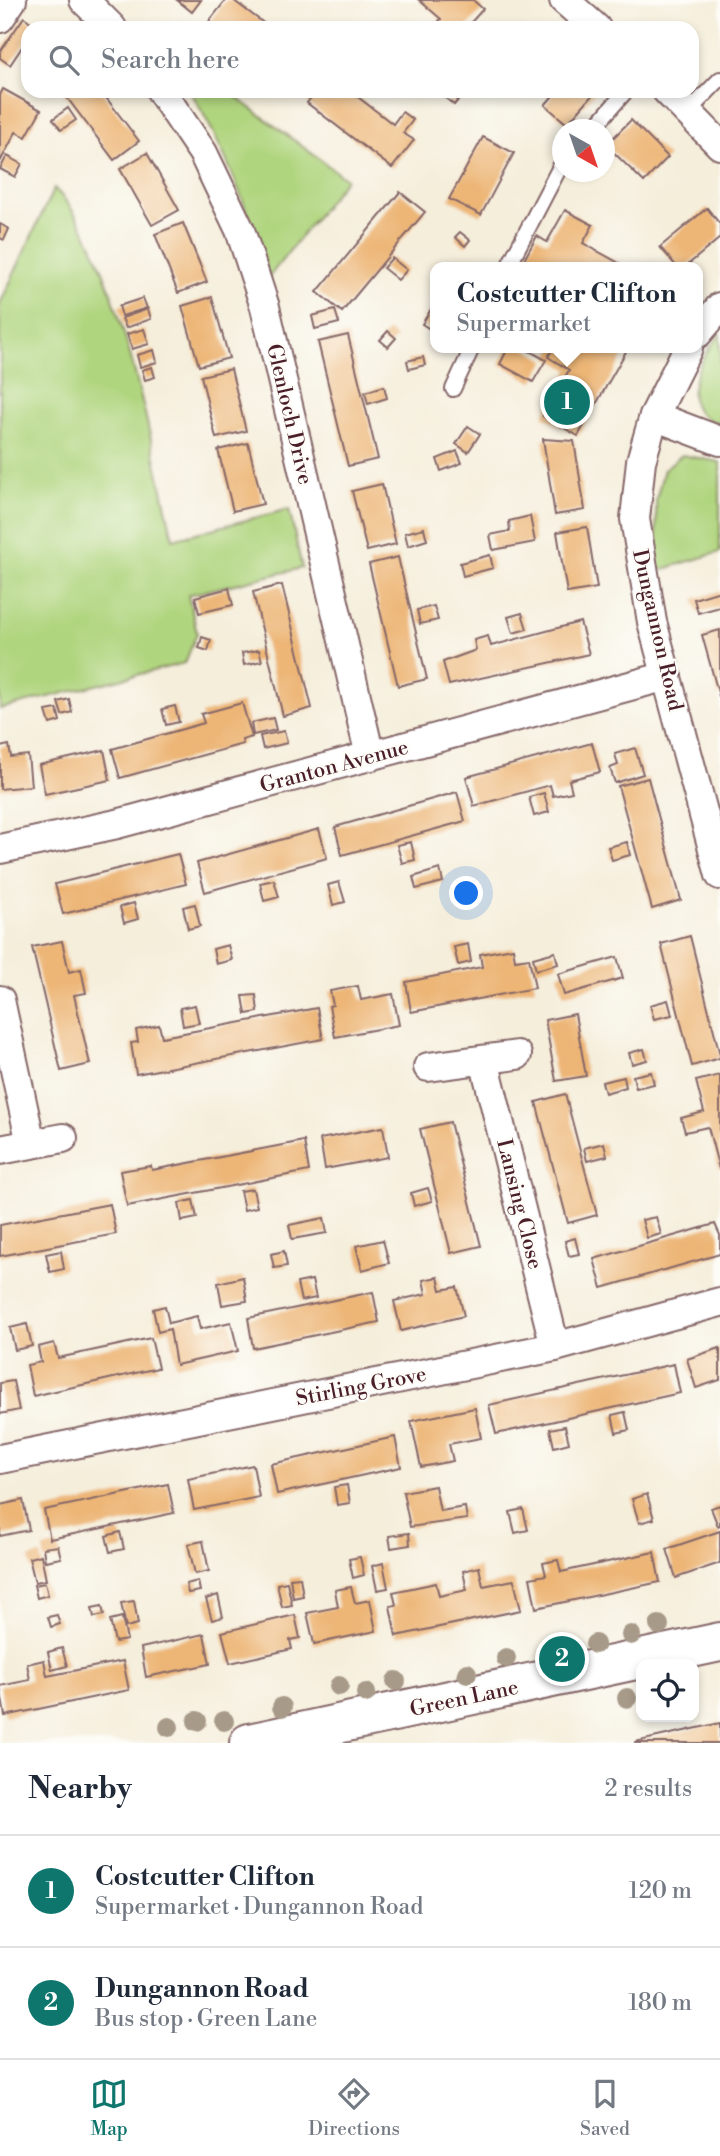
<!DOCTYPE html>
<meta charset="utf-8">
<style>
body{margin:0;font-family:"Libre Bodoni",serif;background:#f2f2f3;color:#1f2937}
.controls{position:absolute;right:21px;bottom:21px;display:grid;overflow:hidden;border-radius:14px;box-shadow:0 4px 10px #0003}
.controls button{width:63px;height:63px;display:grid;place-items:center;padding:0;border:0;border-bottom:2px solid #e0e1e3;background:#fff;color:#1f2937;font:35px sans-serif}
.compass{position:absolute;left:552px;top:119px;width:63px;height:63px;border-radius:50%;background:#fff;box-shadow:0 4px 10px #0003;rotate:140deg}
.you{position:absolute;left:467px;top:894px;width:24px;height:24px;margin:-18px;border:5px solid #fff;border-radius:50%;background:#1a73e8;box-shadow:0 0 0 10px #1a73e833}
.badge{display:grid;place-items:center;width:46px;height:46px;border-radius:50%;background:#0f766e;color:#fff;font-size:23px;font-weight:700}
.pin{position:absolute;translate:-50% -50%;border:4px solid #fff;box-shadow:0 2px 7px #0006}
.popup{position:absolute;left:430px;top:262px;width:273px;height:91px;box-sizing:border-box;display:grid;place-content:center;border-radius:14px;background:#fff;filter:drop-shadow(0 2px 5px #0005);font-size:23px;white-space:nowrap;color:#747a83}
.popup b{font-size:26px;color:#1f2937}
.popup::after{content:'';position:absolute;left:50%;top:100%;margin-left:-14px;border:14px solid transparent;border-top-color:#fff}
.list{margin:0;padding:0;list-style:none}
h2{display:flex;justify-content:space-between;align-items:center;height:91px;margin:0;padding:0 28px;font-size:30px}
h2 small{font-size:23px;font-weight:400;color:#747a83}
.list li{display:grid;grid-template-columns:46px 1fr auto;gap:21px;align-items:center;box-sizing:border-box;height:112px;padding:0 28px;border-top:2px solid #e0e1e3}
.list b{display:block;font-size:26px;white-space:nowrap}
.list p{margin:0;font-size:23px;white-space:nowrap;color:#747a83}
.list em{font-size:23px;font-style:normal;color:#747a83}
.icon{flex:none;width:38px;height:38px;fill:none;stroke:currentColor;stroke-width:2;stroke-linecap:round;stroke-linejoin:round}
.map{position:relative;flex:none;width:720px;height:1743px;overflow:hidden}
.search{position:absolute;background:#fff;box-shadow:0 4px 10px #0003;left:21px;right:21px;top:21px;height:77px;display:flex;align-items:center;gap:18px;box-sizing:border-box;padding:0 24px;border-radius:21px;color:#747a83;font-size:26px}
.sheet{height:315px;background:#fff}
nav{display:flex;justify-content:space-around;align-items:center;box-sizing:border-box;height:98px;border-top:2px solid #e0e1e3;background:#fff;font-size:19px;color:#747a83}
nav a{display:grid;justify-items:center;gap:4px}
nav .on{color:#0f766e}
.map>svg:first-child{display:block}
</style>
<div class="map">
<svg width="720" height="1743" viewBox="0 0 720 1743">
<rect width="100%" height="100%" fill="#fdfcf7"/>
<filter id="ink" filterUnits="userSpaceOnUse"><feTurbulence type="fractalNoise" baseFrequency=".0143" numOctaves="2"/><feDisplacementMap in="SourceGraphic" scale="14" xChannelSelector="R" yChannelSelector="G"/><feConvolveMatrix kernelMatrix="1 2 1 2 8 2 1 2 1" color-interpolation-filters="sRGB"/></filter>
<filter id="wash" filterUnits="userSpaceOnUse"><feTurbulence type="fractalNoise" baseFrequency=".00686" numOctaves="4" result="noise"/><feDisplacementMap in="SourceGraphic" scale="28" xChannelSelector="R" yChannelSelector="G"/><feGaussianBlur stdDeviation="1.57" result="paint"/><feColorMatrix in="noise" values="0 0 0 0 0 0 0 0 0 0 0 0 0 0 0 0 0 1.4 0 .05"/><feComposite in="paint" operator="in"/></filter>
<g filter="url(#wash)">
<rect width="100%" height="100%" fill="#f5eedb"/>
<g fill="#b0d57f" stroke="#7d7a55" stroke-width="2">
<path d="M 190,91 L 228,91 L 346,179 L 269,277 C 248,212 227,150 190,91 Z"/>
<path d="M 54,188 C 118,248 152,451 173,539 L 289,509 L 302,568 L 188,595 L 197,633 L 185,663 L 0,709 L 0,304 Z"/>
<path d="M 720,334 L 720,423 C 669,413 701,358 720,334 Z"/>
<polygon points="682,455 720,462 720,552 657,571 656,500 664,469"/>
</g>
<g id="blocks">
<g fill="#edb677">
<polygon points="177,0 201,0 192,12"/>
<polygon points="226,0 233,0 270,28 212,28 207,24"/>
<polygon points="419,0 473,0 483,9 466,28 433,28 441,19"/>
<polygon points="24,17 36,26 28,28 28,38 10,65 0,58 0,52"/>
<polygon points="3,89 41,110 26,137 16,132 0,162 0,95"/>
<polygon points="62,91 101,91 139,141 114,160"/>
<polygon points="316,91 350,91 393,124 402,112 413,120 403,133 414,140 392,168 307,103"/>
<polygon points="445,91 461,91 464,93 454,105 442,95"/>
<polygon points="545,91 596,91 567,124 545,105 552,97"/>
<polygon points="68,108 76,120 61,130 53,119"/>
<polygon points="631,120 668,157 644,182 606,145"/>
<polygon points="483,137 514,153 481,215 449,199"/>
<polygon points="147,153 179,210 152,225 120,169"/>
<polygon points="7,156 22,164 15,177 0,169"/>
<polygon points="400,192 425,212 342,312 317,292"/>
<polygon points="707,208 720,224 720,238 685,267 677,267 660,247"/>
<polygon points="565,210 593,225 583,243 626,267 520,267 537,236 547,242"/>
<polygon points="183,223 207,282 178,293 155,234"/>
<polygon points="0,224 9,229 4,240 0,238"/>
<polygon points="460,232 470,240 465,246 455,237"/>
<polygon points="392,258 407,270 398,280 383,268"/>
<polygon points="212,297 229,358 199,366 182,306"/>
<polygon points="143,298 147,308 122,316 119,306"/>
<polygon points="436,301 436,326 433,331 422,324"/>
<polygon points="148,309 151,319 126,328 122,318"/>
<polygon points="335,310 339,323 315,329 312,316"/>
<polygon points="144,329 149,344 132,349 127,334"/>
<polygon points="388,331 396,338 388,347 380,340"/>
<polygon points="348,335 378,459 348,466 318,342"/>
<polygon points="508,348 524,348 546,360 533,382 500,364"/>
<polygon points="553,348 628,348 578,436 543,416 569,370 548,357"/>
<polygon points="154,350 157,362 140,367 137,355"/>
<polygon points="423,357 425,365 409,369 407,361"/>
<polygon points="152,367 155,377 145,380 142,370"/>
<polygon points="231,369 246,431 216,438 201,376"/>
<polygon points="384,386 387,398 368,404 365,392"/>
<polygon points="468,426 480,434 468,452 456,444"/>
<polygon points="543,439 574,441 585,510 555,515"/>
<polygon points="248,443 263,504 233,511 218,450"/>
<polygon points="457,451 462,463 441,471 437,459"/>
<polygon points="382,484 396,544 367,551 352,491"/>
<polygon points="530,516 535,542 493,550 490,535 510,531 509,521"/>
<polygon points="587,527 597,588 567,593 557,532"/>
<polygon points="424,528 427,540 408,546 405,533"/>
<polygon points="490,555 493,568 463,576 460,563"/>
<polygon points="398,557 427,679 398,686 369,564"/>
<polygon points="282,585 312,708 283,716 253,592"/>
<polygon points="229,588 233,605 199,613 195,597"/>
<polygon points="720,591 720,607 698,613 694,599"/>
<polygon points="434,606 438,620 420,624 417,610"/>
<polygon points="522,613 527,629 513,633 508,617"/>
<polygon points="580,622 589,654 449,685 443,662 476,650 474,640 488,636 491,646"/>
<polygon points="720,630 720,696 719,696 702,635"/>
<polygon points="202,637 211,640 208,651 199,648"/>
<polygon points="259,650 262,661 244,665 242,653"/>
<polygon points="69,699 72,712 62,715 58,702"/>
<polygon points="242,703 252,737 242,740 243,744 120,778 112,749 204,723 201,714"/>
<polygon points="175,706 179,722 166,725 162,709"/>
<polygon points="57,709 60,721 50,724 46,711"/>
<polygon points="273,718 276,730 253,735 251,723"/>
<polygon points="284,731 287,743 263,749 260,736"/>
<polygon points="592,743 600,772 569,780 572,792 553,796 550,785 474,806 466,777"/>
<polygon points="9,745 11,757 28,755 31,786 0,789 0,747"/>
<polygon points="635,748 643,774 615,783 610,768 618,765 615,754"/>
<polygon points="104,750 110,780 45,794 39,765"/>
<polygon points="648,778 681,900 652,909 618,786"/>
<polygon points="457,792 465,821 342,855 335,827"/>
<polygon points="544,793 549,812 534,816 529,797"/>
<polygon points="319,829 327,858 205,892 197,863"/>
<polygon points="411,842 415,860 402,863 397,845"/>
<polygon points="627,842 630,855 612,860 608,847"/>
<polygon points="178,854 186,884 63,914 55,884"/>
<polygon points="440,869 443,882 416,889 413,877"/>
<polygon points="274,880 279,897 264,901 260,883"/>
<polygon points="339,882 345,902 333,905 328,885"/>
<polygon points="134,903 138,919 124,923 120,907"/>
<polygon points="195,904 200,926 188,929 183,907"/>
<polygon points="690,936 720,1055 720,1058 692,1066 661,944"/>
<polygon points="62,941 69,972 81,969 86,993 74,995 90,1064 61,1071 32,947"/>
<polygon points="468,944 471,962 458,965 454,947"/>
<polygon points="228,945 232,960 216,964 213,949"/>
<polygon points="513,948 515,960 529,958 535,988 411,1012 406,982 482,967 480,954"/>
<polygon points="555,952 558,964 536,970 533,958"/>
<polygon points="617,957 623,978 564,995 558,974"/>
<polygon points="358,986 361,1000 393,994 399,1025 335,1037 329,1006 333,1005 330,991"/>
<polygon points="256,995 258,1012 246,1014 243,996"/>
<polygon points="668,1000 672,1015 654,1019 650,1005"/>
<polygon points="195,1005 199,1023 183,1026 180,1008"/>
<polygon points="317,1008 323,1039 136,1074 131,1043 138,1042 136,1030 159,1025 162,1037"/>
<polygon points="575,1014 586,1076 556,1081 545,1020"/>
<polygon points="644,1049 647,1060 632,1064 629,1053"/>
<polygon points="651,1072 654,1084 636,1088 633,1076"/>
<polygon points="720,1075 720,1168 719,1169 708,1127 685,1132 681,1118 704,1112 696,1081"/>
<polygon points="624,1077 626,1087 605,1093 602,1082"/>
<polygon points="565,1094 597,1215 568,1223 536,1102"/>
<polygon points="450,1122 481,1246 451,1253 420,1129"/>
<polygon points="383,1127 388,1157 325,1169 320,1139"/>
<polygon points="304,1141 309,1171 127,1206 120,1171 151,1166 152,1170"/>
<polygon points="604,1143 607,1156 587,1161 584,1148"/>
<polygon points="428,1188 432,1201 414,1206 411,1193"/>
<polygon points="253,1189 257,1207 244,1210 240,1191"/>
<polygon points="193,1200 197,1218 182,1221 179,1203"/>
<polygon points="110,1204 116,1234 0,1256 0,1225"/>
<polygon points="656,1217 661,1234 647,1238 642,1220"/>
<polygon points="324,1218 327,1233 292,1239 289,1225"/>
<polygon points="715,1224 720,1235 720,1254 602,1288 594,1259"/>
<polygon points="575,1238 579,1254 569,1256 565,1241"/>
<polygon points="383,1240 389,1263 362,1270 356,1246"/>
<polygon points="61,1251 64,1269 50,1272 46,1254"/>
<polygon points="284,1251 287,1266 274,1268 271,1254"/>
<polygon points="243,1277 247,1301 222,1305 218,1283"/>
<polygon points="438,1277 441,1290 457,1287 464,1316 401,1331 394,1301 426,1294 423,1280"/>
<polygon points="312,1280 316,1298 301,1301 297,1283"/>
<polygon points="373,1292 379,1322 253,1348 248,1318"/>
<polygon points="165,1306 169,1323 197,1316 200,1329 231,1322 238,1351 176,1365 170,1329 158,1332 153,1309"/>
<polygon points="27,1324 32,1346 15,1350 10,1328"/>
<polygon points="151,1338 158,1368 33,1396 27,1365 41,1362 38,1347 54,1343 58,1358"/>
<polygon points="720,1348 720,1380 696,1388 687,1359"/>
<polygon points="674,1364 680,1393 496,1434 489,1405"/>
<polygon points="13,1381 19,1410 0,1414 0,1383"/>
<polygon points="475,1408 481,1438 449,1444 453,1461 421,1467 411,1421"/>
<polygon points="625,1412 629,1430 616,1433 612,1415"/>
<polygon points="565,1426 569,1443 554,1447 550,1429"/>
<polygon points="395,1437 401,1467 277,1494 271,1464"/>
<polygon points="253,1465 259,1497 194,1510 188,1479"/>
<polygon points="168,1484 174,1513 50,1539 44,1510"/>
<polygon points="347,1485 350,1503 337,1505 334,1487"/>
<polygon points="435,1486 440,1511 465,1507 467,1519 410,1527 403,1492"/>
<polygon points="647,1494 654,1519 639,1523 632,1499"/>
<polygon points="23,1500 29,1530 0,1536 0,1505"/>
<polygon points="720,1505 720,1525 718,1526 711,1508"/>
<polygon points="523,1509 528,1530 515,1533 510,1512"/>
<polygon points="720,1531 720,1563 676,1578 667,1549"/>
<polygon points="120,1532 124,1549 110,1552 106,1536"/>
<polygon points="409,1533 410,1545 391,1548 389,1536"/>
<polygon points="203,1541 209,1571 195,1574 188,1544"/>
<polygon points="58,1546 61,1558 45,1561 43,1548"/>
<polygon points="654,1552 660,1582 536,1608 530,1578 546,1575 543,1563 558,1560 561,1572"/>
<polygon points="41,1555 46,1580 35,1582 29,1558"/>
<polygon points="360,1557 364,1575 353,1578 349,1559"/>
<polygon points="383,1563 388,1588 377,1590 372,1566"/>
<polygon points="479,1567 483,1586 514,1580 521,1610 396,1636 390,1606 396,1605 393,1592 436,1583 439,1596 467,1590 463,1571"/>
<polygon points="300,1577 303,1596 293,1598 290,1578"/>
<polygon points="198,1581 200,1591 188,1593 186,1584"/>
<polygon points="287,1582 292,1605 282,1607 277,1584"/>
<polygon points="45,1583 48,1595 37,1598 34,1585"/>
<polygon points="351,1587 355,1603 370,1600 376,1631 314,1644 307,1613 338,1607 335,1590"/>
<polygon points="218,1595 223,1617 212,1620 206,1599"/>
<polygon points="134,1601 138,1624 126,1627 121,1603"/>
<polygon points="102,1606 104,1615 94,1617 92,1608"/>
<polygon points="57,1615 60,1624 51,1627 48,1617"/>
<polygon points="295,1615 300,1638 290,1640 292,1649 230,1663 222,1632"/>
<polygon points="122,1617 127,1640 115,1642 110,1620"/>
<polygon points="204,1634 210,1664 146,1677 141,1648"/>
<polygon points="62,1648 67,1666 52,1670 48,1652"/>
<polygon points="44,1660 47,1676 123,1661 129,1690 5,1716 0,1686 30,1680 27,1664"/>
<polygon points="720,1723 720,1743 635,1743 635,1742"/>
</g>
</g>
</g>
<g filter="url(#ink)">
<use href="#blocks" fill-opacity="0" stroke="#866769" stroke-width="2"/>
<g fill="none" stroke-linecap="round" stroke-linejoin="round">
<defs>
<g id="lane">
<polyline points="689,111 720,79"/>
<polyline points="592,130 626,91"/>
<polyline points="508,267 562,163"/>
<polyline points="453,389 472,348"/>
</g>
<g id="street">
<polyline points="84,0 112,28"/>
<polyline points="564,0 596,28"/>
<polyline points="0,18 12,0"/>
<polyline points="161,91 203,153 240,230 265,307 370,756"/>
<polyline points="667,91 720,145"/>
<polyline points="698,333 720,307"/>
<polyline points="688,348 654,416 641,461 635,519 652,622 720,875"/>
<polyline points="654,416 720,441"/>
<polyline points="0,849 117,824 667,676"/>
<polyline points="0,1000 31,1144"/>
<polyline points="484,1060 555,1347"/>
<polyline points="428,1067 517,1055"/>
<polyline points="0,1150 63,1138"/>
<polyline points="0,1459 555,1347 720,1302"/>
</g>
<polyline id="secondary" points="249,1743 720,1642"/>
</defs>
<use href="#lane" stroke="#866769" stroke-width="18"/>
<use href="#street" stroke="#866769" stroke-width="32"/>
<use href="#secondary" stroke="#866769" stroke-width="42"/>
<use href="#lane" stroke="#fff" stroke-width="14"/>
<use href="#street" stroke="#fff" stroke-width="28"/>
<use href="#secondary" stroke="#fff" stroke-width="38"/>
</g>
<g fill="#a89a88">
<circle cx="659" cy="1625" r="10"/>
<circle cx="631" cy="1635" r="10"/>
<circle cx="595" cy="1644" r="10"/>
<circle cx="546" cy="1654" r="10"/>
<circle cx="506" cy="1658" r="10"/>
<circle cx="467" cy="1673" r="10"/>
<circle cx="396" cy="1681" r="10"/>
<circle cx="339" cy="1686" r="10"/>
<circle cx="366" cy="1693" r="10"/>
<circle cx="627" cy="1698" r="10"/>
<circle cx="282" cy="1707" r="10"/>
<circle cx="197" cy="1721" r="10"/>
<circle cx="224" cy="1721" r="10"/>
<circle cx="169" cy="1727" r="10"/>
</g>
</g>
<g text-anchor="middle" stroke-width="5" stroke-linejoin="round" paint-order="stroke">
<g font-size="21" fill="#4a1f2b" stroke="#fdfcf7">
<text transform="translate(290 414) rotate(77)" y="7">Glenloch Drive</text>
<text transform="translate(658 630) rotate(77)" y="7">Dungannon Road</text>
<text transform="translate(334 766) rotate(-15)" y="7">Granton Avenue</text>
<text transform="translate(520 1204) rotate(76)" y="7">Lansing Close</text>
<text transform="translate(361 1386) rotate(-11)" y="7">Stirling Grove</text>
<text transform="translate(464 1698) rotate(-12)" y="7">Green Lane</text>
</g>
</g>
</svg>
<div class="controls">
<button><svg class="icon" aria-label="locate" viewBox="0 0 24 24"><circle cx="12" cy="12" r="6"/><path d="M12 2v4M12 18v4M2 12h4M18 12h4"/></svg></button>
</div>
<svg class="compass" viewBox="-18 -18 36 36"><path d="M0-13l5 13h-10z" fill="#e53935"/><path d="M0 13l5-13h-10z" fill="#747a83"/></svg>
<div class="you"></div>
<div class="pin badge" style="left:567px;top:402px">1</div>
<div class="popup"><b>Costcutter Clifton</b>Supermarket</div>
<div class="pin badge" style="left:562px;top:1659px">2</div>
<div class="search"><svg class="icon" aria-label="search" viewBox="0 0 24 24"><circle cx="10" cy="10" r="6"/><path d="M15 15l6 6"/></svg>Search here</div>
</div>
<section class="sheet">
<h2>Nearby<small>2 results</small></h2>
<ul class="list">
<li><span class="badge">1</span><div><b>Costcutter Clifton</b><p>Supermarket · Dungannon Road</p></div><em>120 m</em></li>
<li><span class="badge">2</span><div><b>Dungannon Road</b><p>Bus stop · Green Lane</p></div><em>180 m</em></li>
</ul>
</section>
<nav>
<a class="on"><svg class="icon" aria-label="map" viewBox="0 0 24 24"><path d="M3 6l6-2 6 2 6-2v14l-6 2-6-2-6 2zM9 4v14M15 6v14"/></svg>Map</a>
<a><svg class="icon" aria-label="directions" viewBox="0 0 24 24"><path d="M12 3l9 9-9 9-9-9zM9 14v-3h6M13 9l2 2-2 2"/></svg>Directions</a>
<a><svg class="icon" aria-label="saved" viewBox="0 0 24 24"><path d="M7 4h10v16l-5-4-5 4z"/></svg>Saved</a>
</nav>
